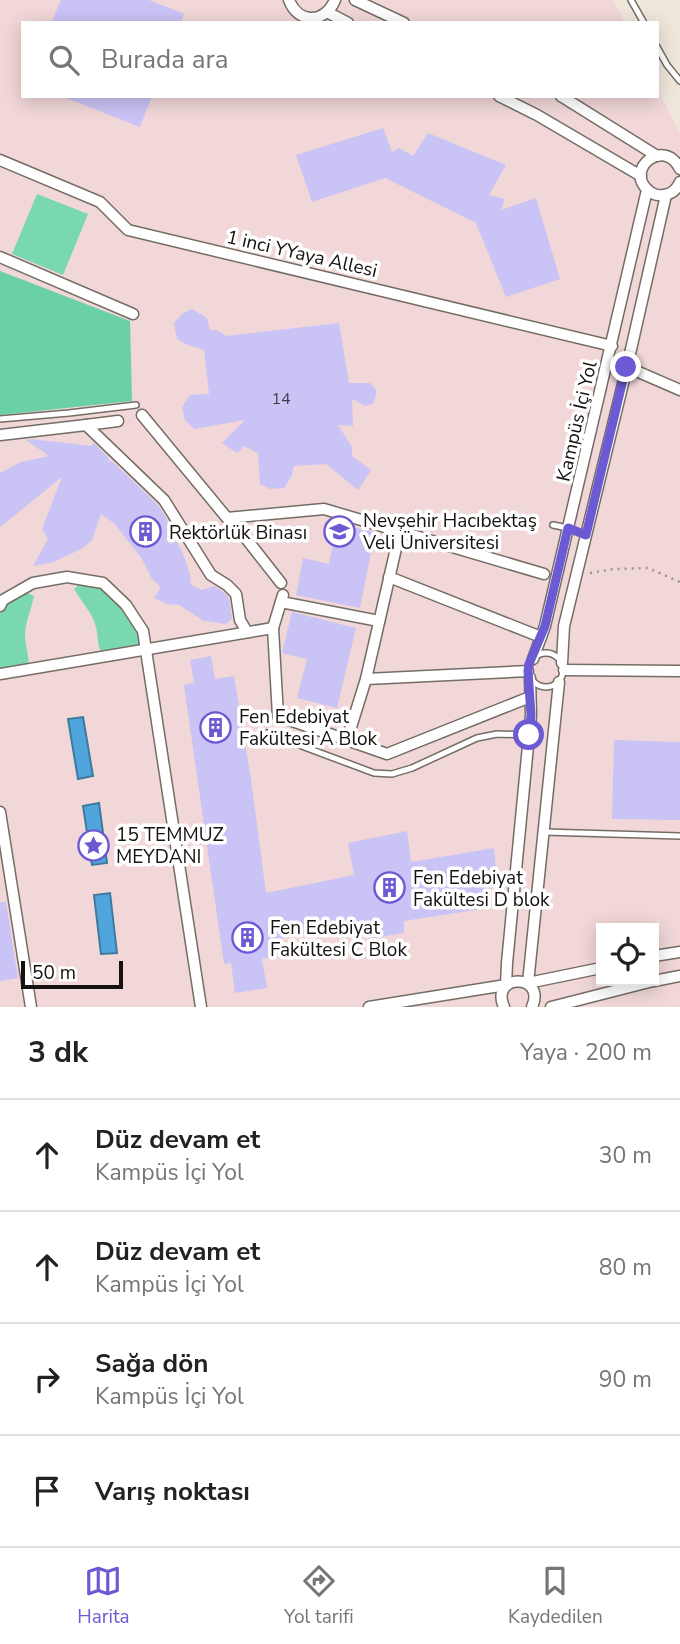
<!DOCTYPE html>
<html lang="tr">
<meta charset="utf-8">
<style>
body{margin:0;font-family:"Nunito Sans",sans-serif;background:#f2f2f2;color:#222}
.controls{position:absolute;right:21px;bottom:21px;display:grid;overflow:hidden;border-radius:0px;box-shadow:0 4px 18px #0003}
.controls button{width:63px;height:63px;display:grid;place-items:center;padding:0;border:0;border-bottom:2px solid #e0e0e0;background:#fff;color:#222;font:35px sans-serif}
.scale{position:absolute;left:21px;bottom:18px;width:102px;box-sizing:border-box;padding-left:7px;border:4px solid #15120f;border-top:0;font-size:19px;line-height:24px;white-space:nowrap;color:#15120f;-webkit-text-stroke:5px #fff;paint-order:stroke}
.stop{position:absolute;width:21px;height:21px;margin:-16px;border:5px solid #6c5ad4;border-radius:50%;background:#fff}
.stop.end{background:#6c5ad4;border-color:#fff;box-shadow:0 2px 7px #0008}
.list{margin:0;padding:0;list-style:none}
h2{display:flex;justify-content:space-between;align-items:center;height:91px;margin:0;padding:0 28px;font-size:30px}
h2 small{font-size:23px;font-weight:400;color:#767676}
.list li{display:grid;grid-template-columns:46px 1fr auto;gap:21px;align-items:center;box-sizing:border-box;height:112px;padding:0 28px;border-top:2px solid #e0e0e0}
.list b{display:block;font-size:26px;white-space:nowrap}
.list p{margin:0;font-size:23px;white-space:nowrap;color:#767676}
.list em{font-size:23px;font-style:normal;color:#767676}
.icon{flex:none;width:38px;height:38px;fill:none;stroke:currentColor;stroke-width:2;stroke-linecap:round;stroke-linejoin:round}
.map{position:relative;flex:none;width:680px;height:1007px;overflow:hidden}
.search{position:absolute;background:#fff;box-shadow:0 4px 18px #0003;left:21px;right:21px;top:21px;height:77px;display:flex;align-items:center;gap:18px;box-sizing:border-box;padding:0 24px;border-radius:0px;color:#767676;font-size:26px}
.sheet{height:539px;background:#fff}
nav{display:flex;justify-content:space-around;align-items:center;box-sizing:border-box;height:98px;border-top:2px solid #e0e0e0;background:#fff;font-size:19px;color:#767676}
nav a{display:grid;justify-items:center;gap:4px}
nav .on{color:#6c5ad4}
.map>svg:first-child{display:block}
</style>
<div class="map">
<svg width="680" height="1007" viewBox="0 0 680 1007">
<rect width="100%" height="100%" fill="#efe7db"/>
<path fill="#f1d7d8" fill-rule="evenodd" d="M 0,0 L 613,0 L 625,23 L 23,23 L 23,96 L 657,96 L 657,88 L 680,134 L 680,1007 L 0,1007 ZM 601,928 L 654,928 L 654,981 L 601,981 Z"/>
<g fill="#79d8b0">
<polygon points="37,194 88,214 63,275 12,254"/>
<path d="M 82,582 L 104,589 L 118,601 L 142,642 L 141,648 L 102,653 C 96,645 99,634 95,624 C 91,611 81,601 74,589 Z"/>
<path d="M 25,592 L 34,596 C 31,610 25,623 25,636 C 25,647 30,656 28,665 L 0,672 L 0,614 L 6,605 L 15,597 Z"/>
</g>
<polygon fill="#6ad1a7" points="0,271 130,321 132,401 0,415"/>
<g fill="#50a6dc" stroke="#3e7a9e" stroke-width="2">
<polygon points="83,717 93,776 78,779 68,719"/>
<polygon points="99,803 107,863 92,865 83,806"/>
<polygon points="110,893 117,953 101,954 94,895"/>
</g>
<g fill="#cac3f5">
<polygon points="61,0 149,0 184,14 181,23 51,23"/>
<polygon points="61,96 152,96 140,127"/>
<polygon points="383,128 392,152 399,148 413,156 428,133 506,165 489,195 505,199 501,210 536,198 560,279 506,297 476,223 385,178 312,202 296,155"/>
<polygon points="192,309 207,318 210,330 217,330 226,336 339,323 349,383 370,383 377,391 373,404 365,406 352,399 353,426 338,425 352,447 352,456 371,470 358,490 326,464 294,466 292,476 284,488 270,489 260,484 258,453 244,446 237,453 222,443 245,420 194,429 185,420 182,407 190,395 209,394 204,350 188,345 177,339 174,323 182,314"/>
<polygon points="31,439 92,446 93,442 108,457 108,460 114,463 158,505 165,516 185,559 190,575 191,585 202,590 214,586 222,591 229,598 232,619 226,624 204,621 179,605 167,604 154,598 161,587 152,579 142,559 114,523 101,514 92,540 83,548 54,562 33,566 48,539 42,529 62,477 0,527 0,473 21,462 49,456 26,440"/>
<polygon points="337,524 375,532 360,608 296,595 303,558 329,564"/>
<polygon points="292,612 356,628 337,708 297,698 307,659 282,653"/>
<polygon points="211,656 215,679 234,676 251,779 266,893 354,875 348,843 407,831 411,862 494,848 497,880 489,883 491,901 480,900 481,909 404,921 404,933 368,939 366,923 273,940 276,956 262,959 267,988 235,993 231,963 224,964 184,685 194,683 190,660"/>
<polygon points="614,740 680,742 680,820 612,819"/>
<polygon points="0,902 6,902 18,978 0,981"/>
</g>
<g fill="none" stroke-linecap="round" stroke-linejoin="round">
<defs>
<g id="lane">
<polyline points="631,0 644,23"/>
<polyline points="657,47 667,65 680,81"/>
<polyline points="0,419 69,413 136,405"/>
<polyline points="573,433 590,438"/>
<polyline points="553,525 568,528"/>
<circle cx="546" cy="670" r="17"/>
<polyline points="267,733 374,773 392,774 412,768 477,738 497,734 529,735"/>
<polyline points="544,832 680,836"/>
</g>
<g id="street">
<path d="M 289,0 C 298,24 325,24 335,0"/>
<polyline points="355,0 404,23"/>
<polyline points="327,12 348,23"/>
<polyline points="499,96 537,115 641,176"/>
<polyline points="561,96 657,156"/>
<polyline points="0,160 100,202 128,230 612,346"/>
<path d="M 680,169 C 664,136 624,170 648,190 C 652,194 658,196 664,195 C 672,194 677,189 680,182"/>
<polyline points="0,257 133,314"/>
<polyline points="627,367 680,390"/>
<polyline points="142,415 227,518 324,509 544,574"/>
<polyline points="86,425 118,421"/>
<polyline points="0,435 86,425 164,500 211,575 227,585 236,594 240,620 247,632"/>
<polyline points="230,518 281,583"/>
<polyline points="389,577 541,637"/>
<polyline points="281,602 379,621"/>
<polyline points="0,606 3,600 33,583 67,577 103,583 126,605 143,631 201,1007"/>
<polyline points="273,628 283,595"/>
<polyline points="533,659 545,626 647,190"/>
<polyline points="562,663 564,626 627,367 666,195"/>
<polyline points="564,670 680,671"/>
<polyline points="0,674 273,628 278,716 387,754 530,697"/>
<polyline points="366,679 528,671"/>
<polyline points="559,682 528,983 601,968"/>
<polyline points="347,740 366,679 400,531"/>
<polyline points="0,812 31,1007"/>
<polyline points="654,956 680,952"/>
<polyline points="654,981 680,976"/>
<polyline points="369,1007 506,985 507,963 531,715 530,678"/>
<path d="M 504,1007 C 489,973 547,973 532,1007"/>
<polyline points="551,1007 653,981"/>
</g>
</defs>
<use href="#lane" stroke="#746d63" stroke-width="8"/>
<use href="#street" stroke="#746d63" stroke-width="13"/>
<polyline stroke="#9c958d" stroke-width="2.5" stroke-dasharray="2 5" stroke-linecap="butt" points="590,573 614,569 648,568 680,582"/>
<use href="#lane" stroke="#fff" stroke-width="5"/>
<use href="#street" stroke="#fff" stroke-width="10"/>
</g>
<g fill="none" stroke-linecap="round" stroke-linejoin="round">
<polyline stroke="#6c5ad4" stroke-width="9" points="529,735 531,715 528,671 529,664 545,626 568,528 586,535 626,367"/>
</g>
<defs>
<symbol id="university-ring" viewBox="-11 -11 22 22"><circle r="9.5" fill="#fff" stroke="#6c5ad4" stroke-width="1.5"/><path d="M0-5L7-2L0 1L-7-2ZM-4 1L0 2.5L4 1V4Q0 6-4 4Z" fill="#6c5ad4"/></symbol>
<symbol id="building-ring" viewBox="-11 -11 22 22"><circle r="9.5" fill="#fff" stroke="#6c5ad4" stroke-width="1.5"/><path d="M-4-6H4V6H1V3H-1V6H-4ZM-2.5-4.3h1.7v1.8h-1.7ZM.8-4.3h1.7v1.8H.8ZM-2.5-1h1.7V.8h-1.7ZM.8-1h1.7V.8H.8Z" fill="#6c5ad4"/></symbol>
<symbol id="sight-ring" viewBox="-11 -11 22 22"><circle r="9.5" fill="#fff" stroke="#6c5ad4" stroke-width="1.5"/><path d="M0-6L1.8-2.2L6-1.7L2.9 1.2L3.7 5.4L0 3.3L-3.7 5.4L-2.9 1.2L-6-1.7L-1.8-2.2Z" fill="#6c5ad4"/></symbol>
</defs>
<g fill-rule="evenodd">
<use href="#university-ring" x="322" y="514" width="35" height="35"/>
<use href="#building-ring" x="128" y="514" width="35" height="35"/>
<use href="#building-ring" x="198" y="710" width="35" height="35"/>
<use href="#sight-ring" x="76" y="828" width="35" height="35"/>
<use href="#building-ring" x="372" y="870" width="35" height="35"/>
<use href="#building-ring" x="230" y="920" width="35" height="35"/>
</g>
<g text-anchor="middle" stroke-width="7" stroke-linejoin="round" paint-order="stroke">
<g font-size="16" fill="#423e48">
<text x="281" y="404">14</text>
</g>
<g font-size="19" fill="#15120f" stroke="#fff">
<text transform="translate(302 253) rotate(13)" y="7">1 inci YYaya Allesi</text>
<text transform="translate(576 421) rotate(-77)" y="7">Kampüs İçi Yol</text>
</g>
<g font-size="19" fill="#15120f" stroke="#fff" text-anchor="start">
<text x="363" y="527">Nevşehir Hacıbektaş<tspan x="363" dy="22">Veli Üniversitesi</tspan></text>
<text x="169" y="539">Rektörlük Binası</text>
<text x="239" y="723">Fen Edebiyat<tspan x="239" dy="22">Fakültesi A Blok</tspan></text>
<text x="116" y="841">15 TEMMUZ<tspan x="116" dy="22">MEYDANI</tspan></text>
<text x="413" y="884">Fen Edebiyat<tspan x="413" dy="22">Fakültesi D blok</tspan></text>
<text x="270" y="934">Fen Edebiyat<tspan x="270" dy="22">Fakültesi C Blok</tspan></text>
</g>
</g>
</svg>
<div class="controls">
<button><svg class="icon" aria-label="locate" viewBox="0 0 24 24"><circle cx="12" cy="12" r="6"/><path d="M12 2v4M12 18v4M2 12h4M18 12h4"/></svg></button>
</div>
<div class="scale">50 m</div>
<div class="stop" style="left:529px;top:735px"></div>
<div class="stop end" style="left:626px;top:367px"></div>
<div class="search"><svg class="icon" aria-label="search" viewBox="0 0 24 24"><circle cx="10" cy="10" r="6"/><path d="M15 15l6 6"/></svg>Burada ara</div>
</div>
<section class="sheet">
<h2>3 dk<small>Yaya · 200 m</small></h2>
<ul class="list">
<li><svg class="icon" aria-label="ahead" viewBox="0 0 24 24"><path d="M12 20V5M6 11l6-6 6 6"/></svg><div><b>Düz devam et</b><p>Kampüs İçi Yol</p></div><em>30 m</em></li>
<li><svg class="icon" aria-label="ahead" viewBox="0 0 24 24"><path d="M12 20V5M6 11l6-6 6 6"/></svg><div><b>Düz devam et</b><p>Kampüs İçi Yol</p></div><em>80 m</em></li>
<li><svg class="icon" aria-label="right" viewBox="0 0 24 24"><path d="M7 20v-9h11M14 6l5 5-5 5"/></svg><div><b>Sağa dön</b><p>Kampüs İçi Yol</p></div><em>90 m</em></li>
<li><svg class="icon" aria-label="arrive" viewBox="0 0 24 24"><path d="M6 21V4h12l-3 4 3 4H6"/></svg><div><b>Varış noktası</b></div></li>
</ul>
</section>
<nav>
<a class="on"><svg class="icon" aria-label="map" viewBox="0 0 24 24"><path d="M3 6l6-2 6 2 6-2v14l-6 2-6-2-6 2zM9 4v14M15 6v14"/></svg>Harita</a>
<a><svg class="icon" aria-label="directions" viewBox="0 0 24 24"><path d="M12 3l9 9-9 9-9-9zM9 14v-3h6M13 9l2 2-2 2"/></svg>Yol tarifi</a>
<a><svg class="icon" aria-label="saved" viewBox="0 0 24 24"><path d="M7 4h10v16l-5-4-5 4z"/></svg>Kaydedilen</a>
</nav>
